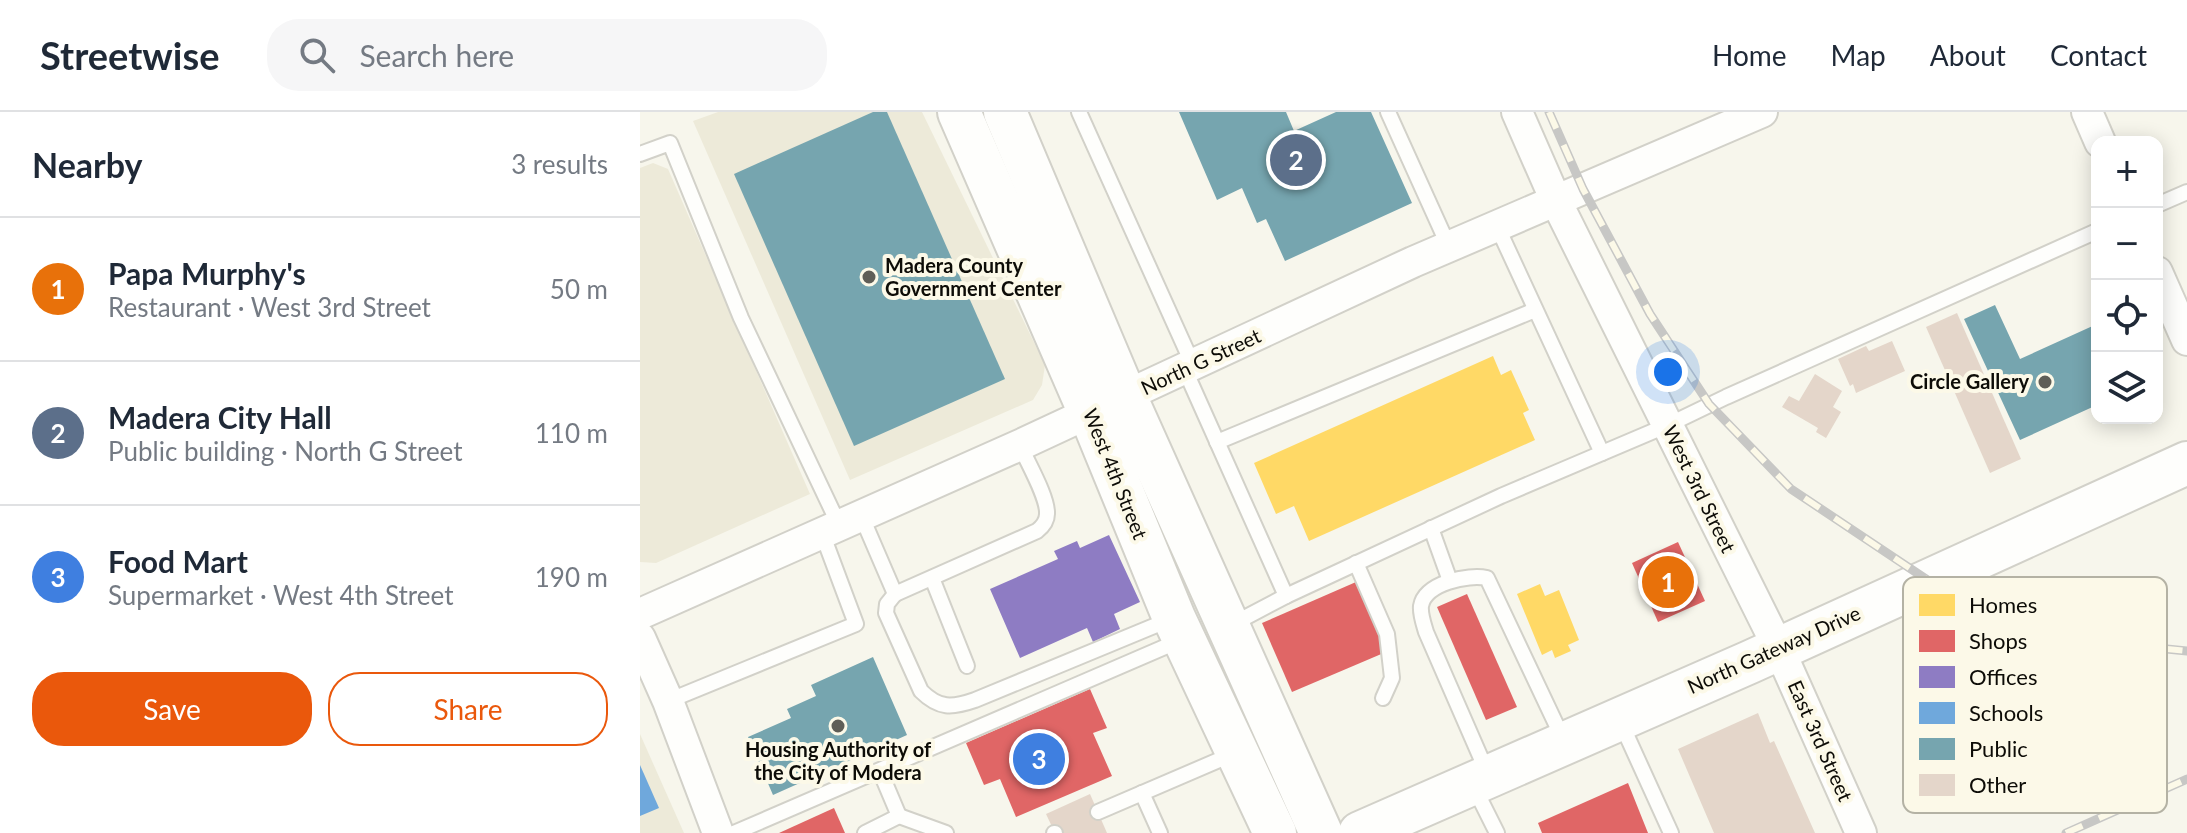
<!DOCTYPE html>
<meta charset="utf-8">
<style>
body{margin:0;font-family:Lato,sans-serif;background:#f6f6f7;color:#1f2937}
.controls{position:absolute;right:24px;top:24px;display:grid;overflow:hidden;border-radius:16px;box-shadow:0 4px 20px #0003}
.controls button{width:72px;height:72px;display:grid;place-items:center;padding:0;border:0;border-bottom:2px solid #e0e1e3;background:#fff;color:#1f2937;font:40px sans-serif}
.you{position:absolute;left:1028px;top:260px;width:28px;height:28px;margin:-20px;border:6px solid #fff;border-radius:50%;background:#1a73e8;box-shadow:0 0 0 12px #1a73e833}
.badge{display:grid;place-items:center;width:52px;height:52px;border-radius:50%;background:#ea580c;color:#fff;font-size:26px;font-weight:700}
.pin{position:absolute;translate:-50% -50%;border:4px solid #fff;box-shadow:0 2px 8px #0006}
.list{margin:0;padding:0;list-style:none}
h2{display:flex;justify-content:space-between;align-items:center;height:104px;margin:0;padding:0 32px;font-size:34px}
h2 small{font-size:26px;font-weight:400;color:#747a83}
.list li{display:grid;grid-template-columns:52px 1fr auto;gap:24px;align-items:center;box-sizing:border-box;height:144px;padding:0 32px;border-top:2px solid #e0e1e3}
.list b{display:block;font-size:30px;white-space:nowrap}
.list p{margin:0;font-size:26px;white-space:nowrap;color:#747a83}
.list em{font-size:26px;font-style:normal;color:#747a83}
.actions{display:flex;gap:16px;padding:24px 32px}
.actions a{flex:1;padding:18px 0;border:2px solid #ea580c;border-radius:32px;text-align:center;font-size:28px;color:#ea580c}
.actions .main{background:#ea580c;color:#fff}
.icon{flex:none;width:44px;height:44px;fill:none;stroke:currentColor;stroke-width:2;stroke-linecap:round;stroke-linejoin:round}
.map{position:relative;flex:none;width:1547px;height:721px;overflow:hidden}
header{display:flex;align-items:center;gap:48px;box-sizing:border-box;height:112px;padding:0 40px;background:#fff;border-bottom:2px solid #e0e1e3}
header strong{font-size:38px}
nav{display:flex;gap:44px;margin-inline-start:auto;font-size:28px}
.search{width:560px;height:72px;background:#f6f6f7;display:flex;align-items:center;gap:20px;box-sizing:border-box;padding:0 28px;border-radius:32px;color:#747a83;font-size:30px}
main{display:flex}
aside{flex:1;background:#fff}
.map>svg:first-child{display:block}
</style>
<header>
<strong>Streetwise</strong>
<div class="search"><svg class="icon" aria-label="search" viewBox="0 0 24 24"><circle cx="10" cy="10" r="6"/><path d="M15 15l6 6"/></svg>Search here</div>
<nav><a>Home</a><a>Map</a><a>About</a><a>Contact</a></nav>
</header>
<main>
<aside>
<h2>Nearby<small>3 results</small></h2>
<ul class="list">
<li><span class="badge" style="background:#e8710a">1</span><div><b>Papa Murphy's</b><p>Restaurant · West 3rd Street</p></div><em>50 m</em></li>
<li><span class="badge" style="background:#5c6f8a">2</span><div><b>Madera City Hall</b><p>Public building · North G Street</p></div><em>110 m</em></li>
<li><span class="badge" style="background:#3f7fe0">3</span><div><b>Food Mart</b><p>Supermarket · West 4th Street</p></div><em>190 m</em></li>
</ul>
<div class="actions"><a class="main">Save</a><a>Share</a></div>
</aside>
<div class="map">
<svg width="1547" height="721" viewBox="0 0 1547 721">
<rect width="100%" height="100%" fill="#f7f6ec"/>
<g fill="#edead9">
<polygon points="78,0 282,0 405,253 402,273 393,288 210,368 53,9"/>
<polygon points="13,51 28,57 170,382 16,451 0,450 0,56"/>
<polygon points="0,622 44,721 0,721"/>
</g>
<g fill="#ffd966">
<polygon points="853,244 861,263 871,258 889,298 883,301 895,328 669,429 654,394 636,402 614,351"/>
<polygon points="900,472 905,484 919,478 939,528 928,533 931,539 915,546 912,538 902,543 877,482"/>
</g>
<g fill="#e06666">
<polygon points="1038,430 1065,489 1018,510 992,451"/>
<polygon points="716,470 746,540 652,580 622,511"/>
<polygon points="827,482 877,595 846,608 797,495"/>
<polygon points="450,577 467,616 453,621 472,664 376,705 360,667 344,673 326,631"/>
<polygon points="988,671 1008,721 902,721 898,711"/>
<polygon points="194,696 205,721 139,721"/>
</g>
<polygon fill="#8e7cc3" points="469,423 500,490 474,502 480,517 453,530 447,516 380,546 350,477 418,447 414,439 437,429 440,436"/>
<polygon fill="#6fa8dc" points="0,653 19,696 0,704"/>
<g fill="#76a5af">
<polygon points="233,0 247,0 365,267 214,334 94,62"/>
<polygon points="539,0 646,0 654,19 696,0 731,0 772,91 645,149 626,107 617,111 602,76 577,88"/>
<polygon points="1355,193 1380,247 1457,212 1457,293 1380,328 1324,207"/>
<polygon points="233,545 267,623 133,683 108,625 151,606 147,597 176,584 171,573"/>
</g>
<g fill="#e4d6ca">
<polygon points="1317,201 1381,347 1350,361 1286,215"/>
<polygon points="1252,229 1265,259 1216,281 1213,272 1210,274 1198,247 1226,234 1229,239"/>
<polygon points="1175,262 1202,279 1193,295 1201,300 1186,326 1176,320 1178,316 1142,295 1149,284 1159,289"/>
<polygon points="1118,601 1130,631 1134,629 1175,721 1074,721 1038,637"/>
<polygon points="450,682 467,721 415,721 406,702"/>
</g>
<g fill="none" stroke-linecap="round" stroke-linejoin="round">
<defs>
<g id="lane">
<polyline points="439,0 553,253"/>
<polyline points="748,0 809,135"/>
<polyline points="0,42 30,31 101,206 199,413"/>
<polyline points="1517,93 1547,80"/>
<polyline points="857,114 962,341"/>
<polyline points="545,258 646,484"/>
<polyline points="577,330 895,198"/>
<path d="M 221,403 L 255,482 L 397,419 C 402,415 407,409 407,402 C 408,385 387,350 380,333"/>
<polyline points="791,416 810,469"/>
<polyline points="716,451 747,522 752,566 743,586"/>
<polyline points="292,466 327,554"/>
<path d="M 255,482 L 247,492 L 246,501 L 281,579 C 299,597 312,596 335,588 L 531,507"/>
<polyline points="591,513 646,484 861,384 1028,313 1086,285 1457,119"/>
<polyline points="28,589 216,512 182,421"/>
<polyline points="981,611 1031,721"/>
<path d="M 847,660 L 786,520 C 784,513 780,502 781,494 C 785,471 828,462 847,466 L 923,627"/>
<polyline points="834,675 857,721"/>
<polyline points="502,681 520,721"/>
<polyline points="458,700 593,642"/>
<polyline points="259,704 306,721"/>
<polyline points="94,721 541,528"/>
<polyline points="225,721 259,704 240,659"/>
<polyline points="414,721 415,721"/>
</g>
<g id="street">
<polyline points="877,0 916,89 1139,537 1221,721"/>
<polyline points="1447,0 1460,30"/>
<polyline points="1517,160 1547,228"/>
<polyline points="0,502 380,333 773,150 1122,0"/>
<polyline points="0,526 28,589 78,721"/>
</g>
<g id="secondary">
<polyline points="319,0 450,301 534,506 635,721"/>
<polyline points="365,0 485,284 681,721"/>
<polyline points="720,721 1110,550 1547,351"/>
</g>
</defs>
<use href="#lane" stroke="#d2d1c9" stroke-width="18"/>
<use href="#street" stroke="#d2d1c9" stroke-width="34"/>
<use href="#secondary" stroke="#d2d1c9" stroke-width="46"/>
<use href="#lane" stroke="#fefefc" stroke-width="14"/>
<use href="#street" stroke="#fefefc" stroke-width="30"/>
<use href="#secondary" stroke="#fefefc" stroke-width="42"/>
<defs>
<g id="rail">
<polyline points="909,0 943,77 1010,202 1069,292 1151,377 1289,469 1425,521 1507,535 1547,539"/>
<polyline points="1426,721 1547,667"/>
</g>
</defs>
<use href="#rail" stroke="#c7c7c5" stroke-width="9"/>
<use href="#rail" stroke="#fcf9e8" stroke-width="6" stroke-dasharray="18" stroke-linecap="butt"/>
</g>
<g fill="#5f5e57" stroke="#fcf9e8" stroke-width="3">
<circle cx="229" cy="165" r="8"/>
<circle cx="1405" cy="270" r="8"/>
<circle cx="198" cy="614" r="8"/>
</g>
<g text-anchor="middle" stroke-width="8" stroke-linejoin="round" paint-order="stroke">
<g font-size="20" font-weight="bold" fill="#0d0c07" stroke="#fcf9e8" text-anchor="start">
<text x="245" y="161">Madera County<tspan x="245" dy="23">Government Center</tspan></text>
<text x="1389" y="277" text-anchor="end">Circle Gallery</text>
<text x="198" y="645" text-anchor="middle">Housing Authority of<tspan x="198" dy="23">the City of Modera</tspan></text>
</g>
<g font-size="20" fill="#0d0c07" stroke="#fcf9e8">
<text transform="translate(561 250) rotate(-25)" y="7">North G Street</text>
<text transform="translate(475 362) rotate(68)" y="7">West 4th Street</text>
<text transform="translate(1059 377) rotate(64)" y="7">West 3rd Street</text>
<text transform="translate(1134 538) rotate(-24)" y="7">North Gateway Drive</text>
<text transform="translate(1180 629) rotate(66)" y="7">East 3rd Street</text>
</g>
</g>
<rect x="1263" y="465" width="264" height="236" rx="12" fill="#fcf9e8" stroke="#b4b2a4" stroke-width="2"/>
<rect x="1279" y="482" width="36" height="22" fill="#ffd966"/>
<rect x="1279" y="518" width="36" height="22" fill="#e06666"/>
<rect x="1279" y="554" width="36" height="22" fill="#8e7cc3"/>
<rect x="1279" y="590" width="36" height="22" fill="#6fa8dc"/>
<rect x="1279" y="626" width="36" height="22" fill="#76a5af"/>
<rect x="1279" y="662" width="36" height="22" fill="#e4d6ca"/>
<g font-size="22" fill="#0d0c07">
<text x="1329" y="501">Homes</text>
<text x="1329" y="537">Shops</text>
<text x="1329" y="573">Offices</text>
<text x="1329" y="609">Schools</text>
<text x="1329" y="645">Public</text>
<text x="1329" y="681">Other</text>
</g>
</svg>
<div class="controls">
<button>+</button>
<button>−</button>
<button><svg class="icon" aria-label="locate" viewBox="0 0 24 24"><circle cx="12" cy="12" r="6"/><path d="M12 2v4M12 18v4M2 12h4M18 12h4"/></svg></button>
<button><svg class="icon" aria-label="layers" viewBox="0 0 24 24"><path d="M12 4l9 5-9 5-9-5zM3 14l9 5 9-5"/></svg></button>
</div>
<div class="you"></div>
<div class="pin badge" style="left:1028px;top:470px;background:#e8710a">1</div>
<div class="pin badge" style="left:656px;top:48px;background:#5c6f8a">2</div>
<div class="pin badge" style="left:399px;top:647px;background:#3f7fe0">3</div>
</div>
</main>
